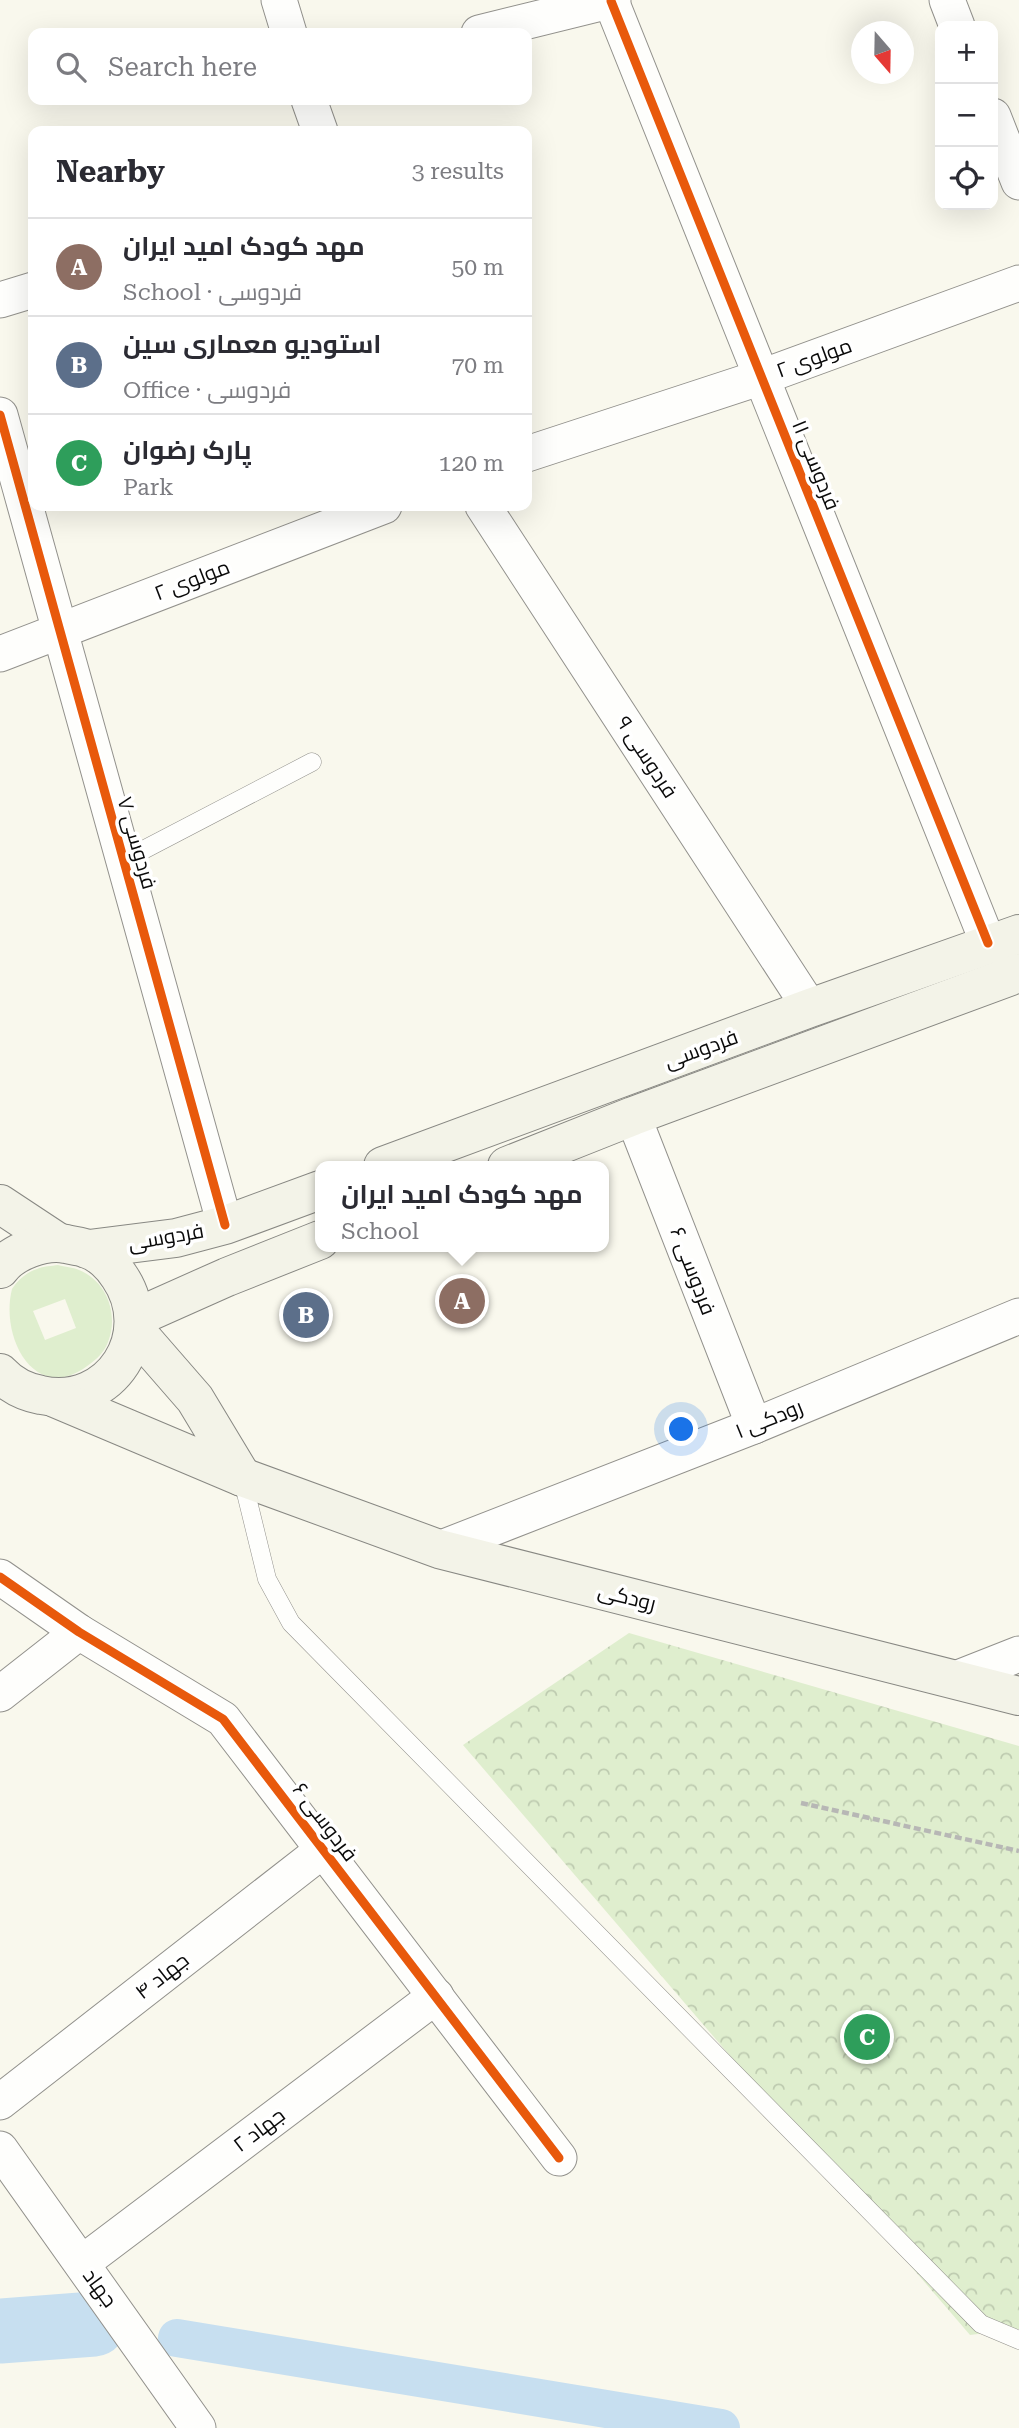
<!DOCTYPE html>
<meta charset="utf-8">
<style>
body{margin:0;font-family:"Roboto Serif",Cairo,serif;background:#f2f2f3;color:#2b2b33}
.controls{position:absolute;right:21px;top:21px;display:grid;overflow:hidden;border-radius:14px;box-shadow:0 7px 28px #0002}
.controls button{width:63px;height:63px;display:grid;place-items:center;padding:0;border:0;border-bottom:2px solid #e1e1e2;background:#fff;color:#2b2b33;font:35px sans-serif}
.compass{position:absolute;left:851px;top:21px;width:63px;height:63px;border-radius:50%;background:#fff;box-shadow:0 7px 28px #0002;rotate:160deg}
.you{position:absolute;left:682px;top:1430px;width:24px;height:24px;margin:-18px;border:5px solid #fff;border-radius:50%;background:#1a73e8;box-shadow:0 0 0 10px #1a73e833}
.badge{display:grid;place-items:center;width:46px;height:46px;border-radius:50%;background:#5e5d59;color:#fff;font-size:23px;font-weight:700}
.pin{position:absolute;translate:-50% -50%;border:4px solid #fff;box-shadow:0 2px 7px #0006}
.popup{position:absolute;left:315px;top:1161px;width:294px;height:91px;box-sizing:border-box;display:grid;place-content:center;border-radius:14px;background:#fff;filter:drop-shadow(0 2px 5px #0005);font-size:23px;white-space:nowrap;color:#7c7c81}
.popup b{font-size:26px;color:#2b2b33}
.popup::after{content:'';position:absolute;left:50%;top:100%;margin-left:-14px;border:14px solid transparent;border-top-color:#fff}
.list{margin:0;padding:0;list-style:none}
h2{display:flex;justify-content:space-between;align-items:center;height:91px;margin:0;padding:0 28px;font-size:30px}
h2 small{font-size:23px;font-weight:400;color:#7c7c81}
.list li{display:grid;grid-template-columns:46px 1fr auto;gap:21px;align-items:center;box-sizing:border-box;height:98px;padding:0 28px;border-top:2px solid #e1e1e2}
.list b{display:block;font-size:26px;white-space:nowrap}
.list p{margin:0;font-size:23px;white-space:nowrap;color:#7c7c81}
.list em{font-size:23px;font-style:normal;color:#7c7c81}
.icon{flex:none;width:38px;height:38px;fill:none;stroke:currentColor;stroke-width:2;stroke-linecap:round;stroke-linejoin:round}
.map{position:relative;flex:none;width:1019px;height:2428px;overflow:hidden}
.search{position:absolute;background:#fff;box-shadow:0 7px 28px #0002;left:28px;top:28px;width:504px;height:77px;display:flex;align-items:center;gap:18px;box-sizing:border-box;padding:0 24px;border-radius:14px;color:#7c7c81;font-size:26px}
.panel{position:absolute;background:#fff;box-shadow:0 7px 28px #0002;left:28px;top:126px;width:504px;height:385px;border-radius:14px}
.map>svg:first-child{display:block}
</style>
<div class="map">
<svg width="1019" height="2428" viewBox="0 0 1019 2428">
<defs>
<pattern id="park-crowns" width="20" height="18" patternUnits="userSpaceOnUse" patternTransform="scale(1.75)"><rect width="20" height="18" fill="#dfeece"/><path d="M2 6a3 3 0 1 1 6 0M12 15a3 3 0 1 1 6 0" fill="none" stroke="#becbb0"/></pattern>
</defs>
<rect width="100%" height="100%" fill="#f9f8ed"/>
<path fill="#dfeece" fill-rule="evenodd" d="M 58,1265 C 65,1267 73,1267 79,1270 C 107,1281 119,1315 108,1342 C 104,1354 93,1362 83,1369 C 33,1401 0,1336 12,1289 C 18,1280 27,1272 37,1269 C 43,1266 52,1266 58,1265 ZM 65,1299 L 76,1328 L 45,1340 L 33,1311 Z"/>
<polygon fill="url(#park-crowns)" points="629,1633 1019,1746 1019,2329 970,2335 463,1745"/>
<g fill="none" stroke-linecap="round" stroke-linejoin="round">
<polyline stroke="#c7dff0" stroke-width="38" points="177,2338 721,2428"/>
<polyline stroke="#c7dff0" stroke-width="65" points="0,2331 94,2324"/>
<defs>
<g id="lane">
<polyline points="124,860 312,762"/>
<polyline points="242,1477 267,1579 291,1623 981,2324 1019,2340"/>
</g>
<g id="street">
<polyline points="279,0 289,33"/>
<polyline points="947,0 957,26"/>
<polyline points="611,1 988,943"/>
<polyline points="479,33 613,0"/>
<polyline points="309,100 320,131"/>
<polyline points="993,116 1019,182"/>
<polyline points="0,300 33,290"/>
<polyline points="0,415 225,1225"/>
<polyline points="527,454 762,377 1019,283"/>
<polyline points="483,506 810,1008"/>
<polyline points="0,654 384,506"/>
<polyline points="633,1116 754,1426"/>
<polyline points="439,1549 754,1426 1019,1316"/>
<polyline points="0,1577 79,1632 223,1719 559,2158"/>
<polyline points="953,1680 1019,1654"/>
<polyline points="0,1694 79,1632"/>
<polyline points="0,2102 323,1850"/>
<polyline points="0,2149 198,2428"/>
<polyline points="82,2263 436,1996"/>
</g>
<g id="secondary">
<polyline points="383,1166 810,1008 1019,934"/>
<polyline points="507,1166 633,1116 1019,973"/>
<polyline points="0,1204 59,1243"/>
<polyline points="89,1249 176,1238 225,1225 320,1190"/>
<path d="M 0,1269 C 13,1251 45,1240 66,1244 C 73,1246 81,1246 87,1249 C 100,1253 112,1265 119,1276 C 159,1334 111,1410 41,1395 C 25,1392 11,1385 0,1373"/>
<polyline points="135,1318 227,1277 320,1240"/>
<polyline points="55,1398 242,1477 195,1399 135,1330"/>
<polyline points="242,1477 439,1549 1019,1696"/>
</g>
</defs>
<use href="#lane" stroke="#92918c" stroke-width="19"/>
<use href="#street" stroke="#92918c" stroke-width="37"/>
<use href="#secondary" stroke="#888883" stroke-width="40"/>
<polyline stroke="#b7b7b5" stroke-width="4.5" stroke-dasharray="7 3.5" stroke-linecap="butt" points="801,1803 1019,1851"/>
<use href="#lane" stroke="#fefefc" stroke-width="18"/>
<use href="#street" stroke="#fefefc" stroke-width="35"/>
<use href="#secondary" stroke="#f3f3e8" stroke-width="38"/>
<defs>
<g id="cycleway">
<polyline points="611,1 988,943"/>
<polyline points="0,415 225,1225"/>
<polyline points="0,1577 79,1632 223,1719 559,2158"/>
</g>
</defs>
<use href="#cycleway" stroke="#fff" stroke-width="13"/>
<use href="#cycleway" stroke="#e8590c" stroke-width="9"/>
</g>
<g text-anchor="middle" stroke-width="7" stroke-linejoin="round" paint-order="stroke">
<g font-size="21" fill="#0a0a0a" stroke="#fff">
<text transform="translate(814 358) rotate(-20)" y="7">مولوی ۲</text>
<text transform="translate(816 465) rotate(68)" y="7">فردوسی ۱۱</text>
<text transform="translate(192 580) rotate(-21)" y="7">مولوی ۲</text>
<text transform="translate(647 757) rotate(57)" y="7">فردوسی ۹</text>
<text transform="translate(137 843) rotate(74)" y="7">فردوسی ۷</text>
<text transform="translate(701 1049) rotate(-20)" y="7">فردوسی</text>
<text transform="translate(166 1237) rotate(-10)" y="7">فردوسی</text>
<text transform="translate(693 1271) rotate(69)" y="7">فردوسی ۶</text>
<text transform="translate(769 1419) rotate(-22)" y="7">رودکی ۱</text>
<text transform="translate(627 1597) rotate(14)" y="7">رودکی</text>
<text transform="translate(325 1822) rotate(53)" y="7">فردوسی ۶</text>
<text transform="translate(162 1976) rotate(-38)" y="7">جهاد ۴</text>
<text transform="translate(259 2130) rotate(-37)" y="7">جهاد ۲</text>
<text transform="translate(100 2288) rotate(54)" y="7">جهاد</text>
</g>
</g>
</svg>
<div class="controls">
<button>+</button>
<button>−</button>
<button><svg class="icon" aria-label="locate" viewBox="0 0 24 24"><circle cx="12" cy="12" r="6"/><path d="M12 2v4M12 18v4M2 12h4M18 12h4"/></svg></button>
</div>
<svg class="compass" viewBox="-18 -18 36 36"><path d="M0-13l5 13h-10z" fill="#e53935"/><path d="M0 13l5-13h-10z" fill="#7c7c81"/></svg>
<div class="you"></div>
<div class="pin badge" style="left:462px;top:1301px;background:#8d6e63">A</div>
<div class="popup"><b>مهد کودک امید ایران</b>School</div>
<div class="pin badge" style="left:306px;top:1315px;background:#5c6f8a">B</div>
<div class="pin badge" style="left:867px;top:2037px;background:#2e9e5b">C</div>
<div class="search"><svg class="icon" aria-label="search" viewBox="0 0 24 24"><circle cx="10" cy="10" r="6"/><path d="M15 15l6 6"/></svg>Search here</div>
<section class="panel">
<h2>Nearby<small>3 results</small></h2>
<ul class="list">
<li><span class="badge" style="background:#8d6e63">A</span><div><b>مهد کودک امید ایران</b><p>School · فردوسی</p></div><em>50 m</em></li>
<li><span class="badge" style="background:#5c6f8a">B</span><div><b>استودیو معماری سین</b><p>Office · فردوسی</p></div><em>70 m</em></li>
<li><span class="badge" style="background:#2e9e5b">C</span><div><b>پارک رضوان</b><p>Park</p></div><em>120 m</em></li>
</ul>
</section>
</div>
